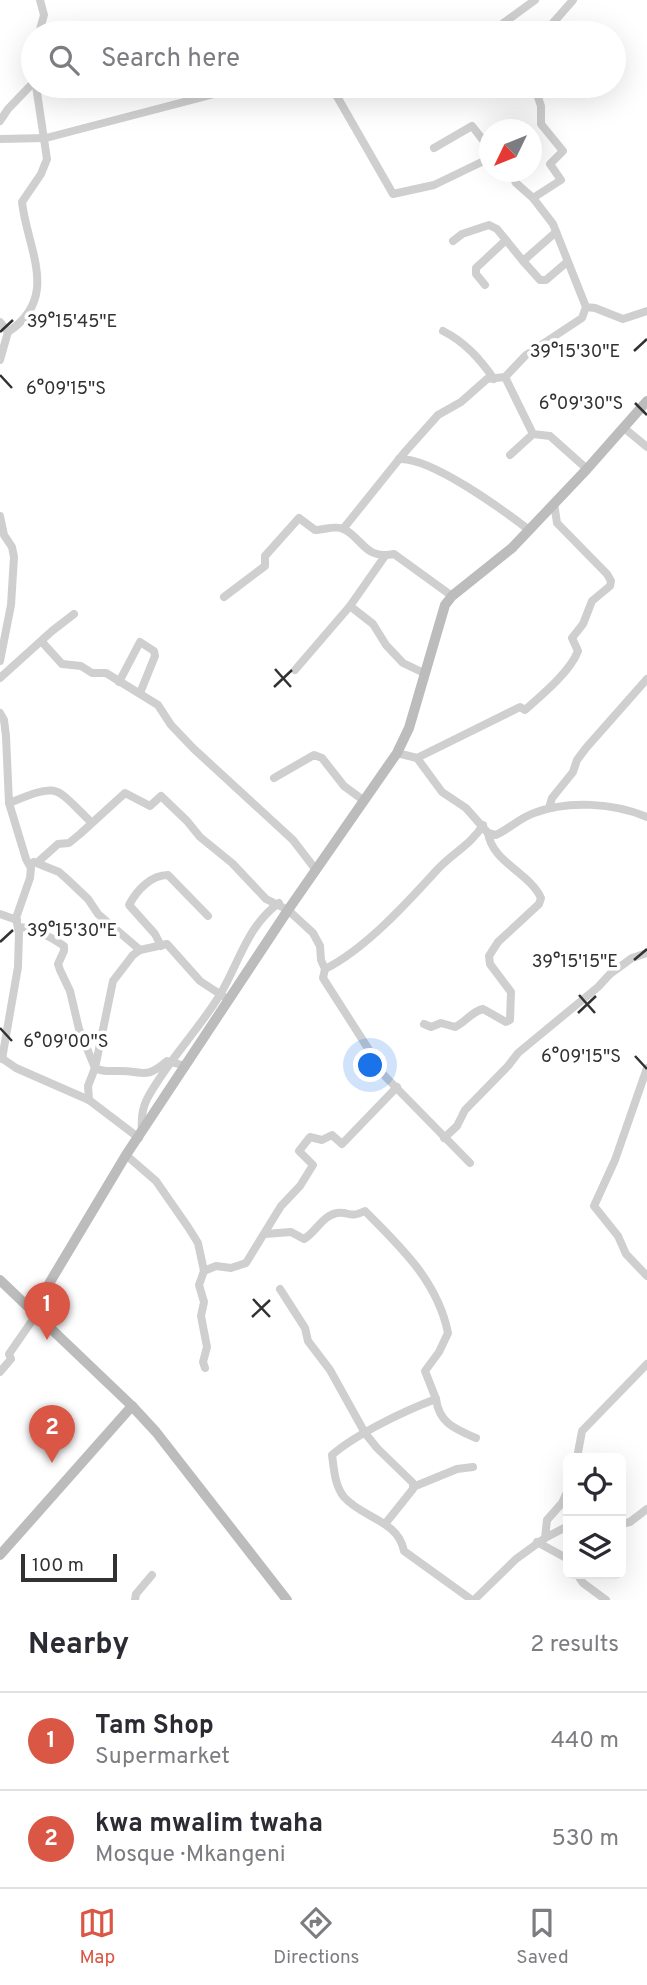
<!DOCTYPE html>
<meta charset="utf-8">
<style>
body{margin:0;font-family:Overpass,sans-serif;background:#f7f7f7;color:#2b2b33}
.controls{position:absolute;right:21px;bottom:21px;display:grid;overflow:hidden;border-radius:10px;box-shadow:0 7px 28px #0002}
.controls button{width:63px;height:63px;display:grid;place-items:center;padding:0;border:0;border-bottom:2px solid #e1e1e2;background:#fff;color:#2b2b33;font:35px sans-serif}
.compass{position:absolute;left:479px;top:119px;width:63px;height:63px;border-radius:50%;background:#fff;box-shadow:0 7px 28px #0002;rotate:227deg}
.scale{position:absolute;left:21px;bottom:18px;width:96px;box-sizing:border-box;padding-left:7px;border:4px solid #323232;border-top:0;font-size:19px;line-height:24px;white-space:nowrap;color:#323232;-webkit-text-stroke:5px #fff;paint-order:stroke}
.you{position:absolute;left:371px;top:1066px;width:24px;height:24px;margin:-18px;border:5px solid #fff;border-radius:50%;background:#1a73e8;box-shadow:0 0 0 10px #1a73e833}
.badge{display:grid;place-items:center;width:46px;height:46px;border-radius:50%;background:#d95744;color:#fff;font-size:23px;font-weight:700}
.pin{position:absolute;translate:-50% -58px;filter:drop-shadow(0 2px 4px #0008)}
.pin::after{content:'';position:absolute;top:37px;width:24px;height:21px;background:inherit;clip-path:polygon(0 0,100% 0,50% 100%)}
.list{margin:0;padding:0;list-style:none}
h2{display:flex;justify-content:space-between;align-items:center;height:91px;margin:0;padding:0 28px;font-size:30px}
h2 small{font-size:23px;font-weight:400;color:#7c7c81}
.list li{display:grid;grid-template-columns:46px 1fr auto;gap:21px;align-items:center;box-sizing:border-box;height:98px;padding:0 28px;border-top:2px solid #e1e1e2}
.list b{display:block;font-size:26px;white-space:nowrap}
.list p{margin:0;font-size:23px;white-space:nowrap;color:#7c7c81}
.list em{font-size:23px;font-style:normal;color:#7c7c81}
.icon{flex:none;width:38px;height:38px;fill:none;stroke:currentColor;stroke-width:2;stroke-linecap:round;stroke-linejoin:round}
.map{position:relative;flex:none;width:647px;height:1600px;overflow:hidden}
.search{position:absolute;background:#fff;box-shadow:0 7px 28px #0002;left:21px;right:21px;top:21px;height:77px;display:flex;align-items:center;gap:18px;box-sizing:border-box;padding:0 24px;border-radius:38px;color:#7c7c81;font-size:26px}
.sheet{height:287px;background:#fff}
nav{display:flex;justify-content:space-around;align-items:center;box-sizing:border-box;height:98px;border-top:2px solid #e1e1e2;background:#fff;font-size:19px;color:#7c7c81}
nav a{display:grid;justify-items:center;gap:4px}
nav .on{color:#d95744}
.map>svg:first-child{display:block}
</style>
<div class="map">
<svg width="647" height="1600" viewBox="0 0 647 1600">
<rect width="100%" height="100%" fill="#fff"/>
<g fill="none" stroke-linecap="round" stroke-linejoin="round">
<g stroke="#cfcfcf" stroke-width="8">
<polyline points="39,33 44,15 40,0"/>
<path d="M 376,33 C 390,25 413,24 426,33"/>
<polyline points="490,33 535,0"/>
<polyline points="549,33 552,24 573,0"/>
<polyline points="331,86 393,194 434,185 490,158"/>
<polyline points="0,121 8,109 33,83"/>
<polyline points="0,139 46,138 245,86"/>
<polyline points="434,148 472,126 490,149"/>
<polyline points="511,172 516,183 533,198 553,224 586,307 595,308 623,319 647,311"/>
<polyline points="533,198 561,180 550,164 563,151 541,124 541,106 534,86"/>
<polyline points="453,241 462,234 489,225 497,229 523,261 556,232"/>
<polyline points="523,261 540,280 546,280 567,262"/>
<polyline points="485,285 476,274 476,268 506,240"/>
<polyline points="586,307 582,318 526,355 505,377 533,434 550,436 587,469"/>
<polyline points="0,322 8,332 0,360"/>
<path d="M 443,331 C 465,342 480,359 494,379"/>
<path d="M 8,332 C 61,297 27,249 22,202 L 41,174 L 47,159 L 36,86"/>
<polyline points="624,428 647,447"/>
<polyline points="510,455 533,434"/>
<path d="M 399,459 C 431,457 503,510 529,530"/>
<polyline points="0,516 4,535 12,547 14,557 11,605 0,661"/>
<polyline points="343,529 404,453 438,415 461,402 487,379 505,377"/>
<path d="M 224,597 L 265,566 L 265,556 L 299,518 L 315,530 C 324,530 335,525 344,529 C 363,539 365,560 394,554 L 452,596"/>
<polyline points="350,606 373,624 386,645 403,663 424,673"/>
<polyline points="42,642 62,664 81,666 92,673 106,673 158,705 171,725 194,749 293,840 316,870"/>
<polyline points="295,670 350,606 385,556"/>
<polyline points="0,678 52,631 74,614"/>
<polyline points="119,682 140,642 154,651 155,656 140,693"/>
<polyline points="0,713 4,720 6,736 9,803 26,859 31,868 30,878 16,918 19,933 18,967 2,1059"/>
<path d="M 397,753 L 417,758 L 442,792 L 466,808 L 488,833 L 496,835 C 510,828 520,818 534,813 C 568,800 614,803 647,817"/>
<path d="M 417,758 L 520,707 L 525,710 C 542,695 570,672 578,651 L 572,638 L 583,624 L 592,601 L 610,586 L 611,581 L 607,574 L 557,523 L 554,503"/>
<polyline points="274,778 314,755 322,758 344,786 363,800"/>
<path d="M 9,803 C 60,783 53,785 91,822"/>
<polyline points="549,808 552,798 573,772 577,760 586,748 647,679"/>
<polyline points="34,862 59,872 68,880 88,899 98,914 140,950"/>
<polyline points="38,862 58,844 69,843 80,834 125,793 150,806 161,796 187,821 200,837 232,863 266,899 288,910 313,933 320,946 321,960 325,969 323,978 371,1053 373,1064 470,1163"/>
<polyline points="0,914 17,920"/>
<path d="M 18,927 C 34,928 51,937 64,946 L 64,951 L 58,964 L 60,970 L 70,991 L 79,1029 L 95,1068 C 104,1072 108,1071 118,1071 C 143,1070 144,1081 167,1061 L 186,1066"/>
<path d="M 161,946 L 155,934 L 129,905 C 137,890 151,875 168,875 L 208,916"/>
<path d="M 325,969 C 364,950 407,903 436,871 C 451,854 471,845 483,825"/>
<path d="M 424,1024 L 431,1027 L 441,1023 L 455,1027 C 466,1022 471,1012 483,1009 L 506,1022 L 510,1020 L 511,992 L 490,964 L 489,956 L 498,942 L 539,904 L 541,898 C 530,873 492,862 488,833"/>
<polyline points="0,1057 16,1068 89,1100 139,1138"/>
<polyline points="647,1068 615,1160 594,1206 618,1236 626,1254 647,1276"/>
<polyline points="89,1100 88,1086 95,1068 113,981 133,955 140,950 167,944 200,981 229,1000"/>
<path d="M 142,1131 C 141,1120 142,1109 147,1099 C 167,1061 199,1030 221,993 C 239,962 248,925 279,903"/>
<polyline points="444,1138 457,1126 465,1110 508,1066 518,1053 598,987 610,974 632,958 644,954"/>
<polyline points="126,1155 156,1181 188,1227 198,1243 204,1271"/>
<path d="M 265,1234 L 291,1232 L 304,1239 C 316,1232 323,1215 337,1213 C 350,1211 348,1219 365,1211 C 401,1247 438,1282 448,1333 L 439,1352 L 425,1371 L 436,1399 C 406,1410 356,1434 332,1455 C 334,1470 335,1486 344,1497 C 362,1518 398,1520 404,1551 L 472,1600"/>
<polyline points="280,1289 305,1328 308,1341 330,1370 365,1433 377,1448 413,1483 413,1489 385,1524"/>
<polyline points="205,1368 203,1362 207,1347 201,1316 204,1302 199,1285 204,1271 216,1266 231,1268 246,1263 281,1206 300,1186 313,1165 299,1151 310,1137 322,1140 332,1135 342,1144 397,1087"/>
<polyline points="0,1372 11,1359 9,1354 36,1315"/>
<path d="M 436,1399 C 439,1423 455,1429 476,1438"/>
<polyline points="577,1458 582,1431 647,1364"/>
<polyline points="413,1487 457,1469 473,1467"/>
<polyline points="621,1524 630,1522 647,1509"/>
<polyline points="545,1538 568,1526"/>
<polyline points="537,1542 568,1559"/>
<polyline points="577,1574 583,1583 606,1600"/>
<polyline points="135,1600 136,1594 152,1575"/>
<polyline points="474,1600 516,1559 545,1538 547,1520 562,1503 568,1490"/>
</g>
<g stroke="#bcbcbc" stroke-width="10">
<polyline points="0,1280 132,1406 156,1432 287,1600"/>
<polyline points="36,1315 47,1287 126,1155 288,910 397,753 409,728 445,605 452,596 512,548 587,469 647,401"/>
<polyline points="0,1555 132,1406"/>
</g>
</g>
<path fill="none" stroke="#323232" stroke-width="2.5" d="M 0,332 L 13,320M 634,351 L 647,339M 0,375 L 12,388M 635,403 L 647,415M 275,669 L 291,687M 274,687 L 292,670M 0,942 L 13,930M 634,960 L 647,949M 579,995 L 595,1013M 578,1013 L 596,996M 0,1028 L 12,1041M 635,1056 L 647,1069M 253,1299 L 270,1317M 252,1317 L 270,1300"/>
<g font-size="18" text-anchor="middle" fill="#323232" stroke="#fff" stroke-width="7" stroke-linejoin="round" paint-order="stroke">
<text x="72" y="327">39°15'45"E</text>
<text x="575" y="357">39°15'30"E</text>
<text x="66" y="394">6°09'15"S</text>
<text x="581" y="409">6°09'30"S</text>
<text x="72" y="936">39°15'30"E</text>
<text x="575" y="967">39°15'15"E</text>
<text x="66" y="1047">6°09'00"S</text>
<text x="581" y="1062">6°09'15"S</text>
</g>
</svg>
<div class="controls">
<button><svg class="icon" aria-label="locate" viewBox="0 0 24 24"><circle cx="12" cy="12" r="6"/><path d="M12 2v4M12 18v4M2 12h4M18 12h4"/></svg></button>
<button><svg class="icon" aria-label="layers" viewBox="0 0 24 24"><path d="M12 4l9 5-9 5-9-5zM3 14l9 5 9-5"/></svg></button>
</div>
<svg class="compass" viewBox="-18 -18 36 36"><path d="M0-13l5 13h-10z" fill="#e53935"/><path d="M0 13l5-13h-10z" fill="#7c7c81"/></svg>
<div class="scale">100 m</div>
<div class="you"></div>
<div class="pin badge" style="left:47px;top:1340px">1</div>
<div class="pin badge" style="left:52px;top:1463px">2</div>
<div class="search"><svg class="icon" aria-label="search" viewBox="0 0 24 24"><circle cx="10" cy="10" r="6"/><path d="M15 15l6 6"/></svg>Search here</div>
</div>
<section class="sheet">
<h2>Nearby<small>2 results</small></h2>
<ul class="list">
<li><span class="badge">1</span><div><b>Tam Shop</b><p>Supermarket</p></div><em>440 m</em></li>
<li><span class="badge">2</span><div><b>kwa mwalim twaha</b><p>Mosque · Mkangeni</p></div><em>530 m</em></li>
</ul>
</section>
<nav>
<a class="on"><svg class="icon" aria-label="map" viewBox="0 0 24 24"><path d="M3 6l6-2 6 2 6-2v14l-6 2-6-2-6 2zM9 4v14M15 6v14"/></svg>Map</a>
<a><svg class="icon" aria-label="directions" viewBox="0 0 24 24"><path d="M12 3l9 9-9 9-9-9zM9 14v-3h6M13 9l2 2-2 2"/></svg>Directions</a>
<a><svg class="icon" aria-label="saved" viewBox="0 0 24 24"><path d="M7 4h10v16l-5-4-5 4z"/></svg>Saved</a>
</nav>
